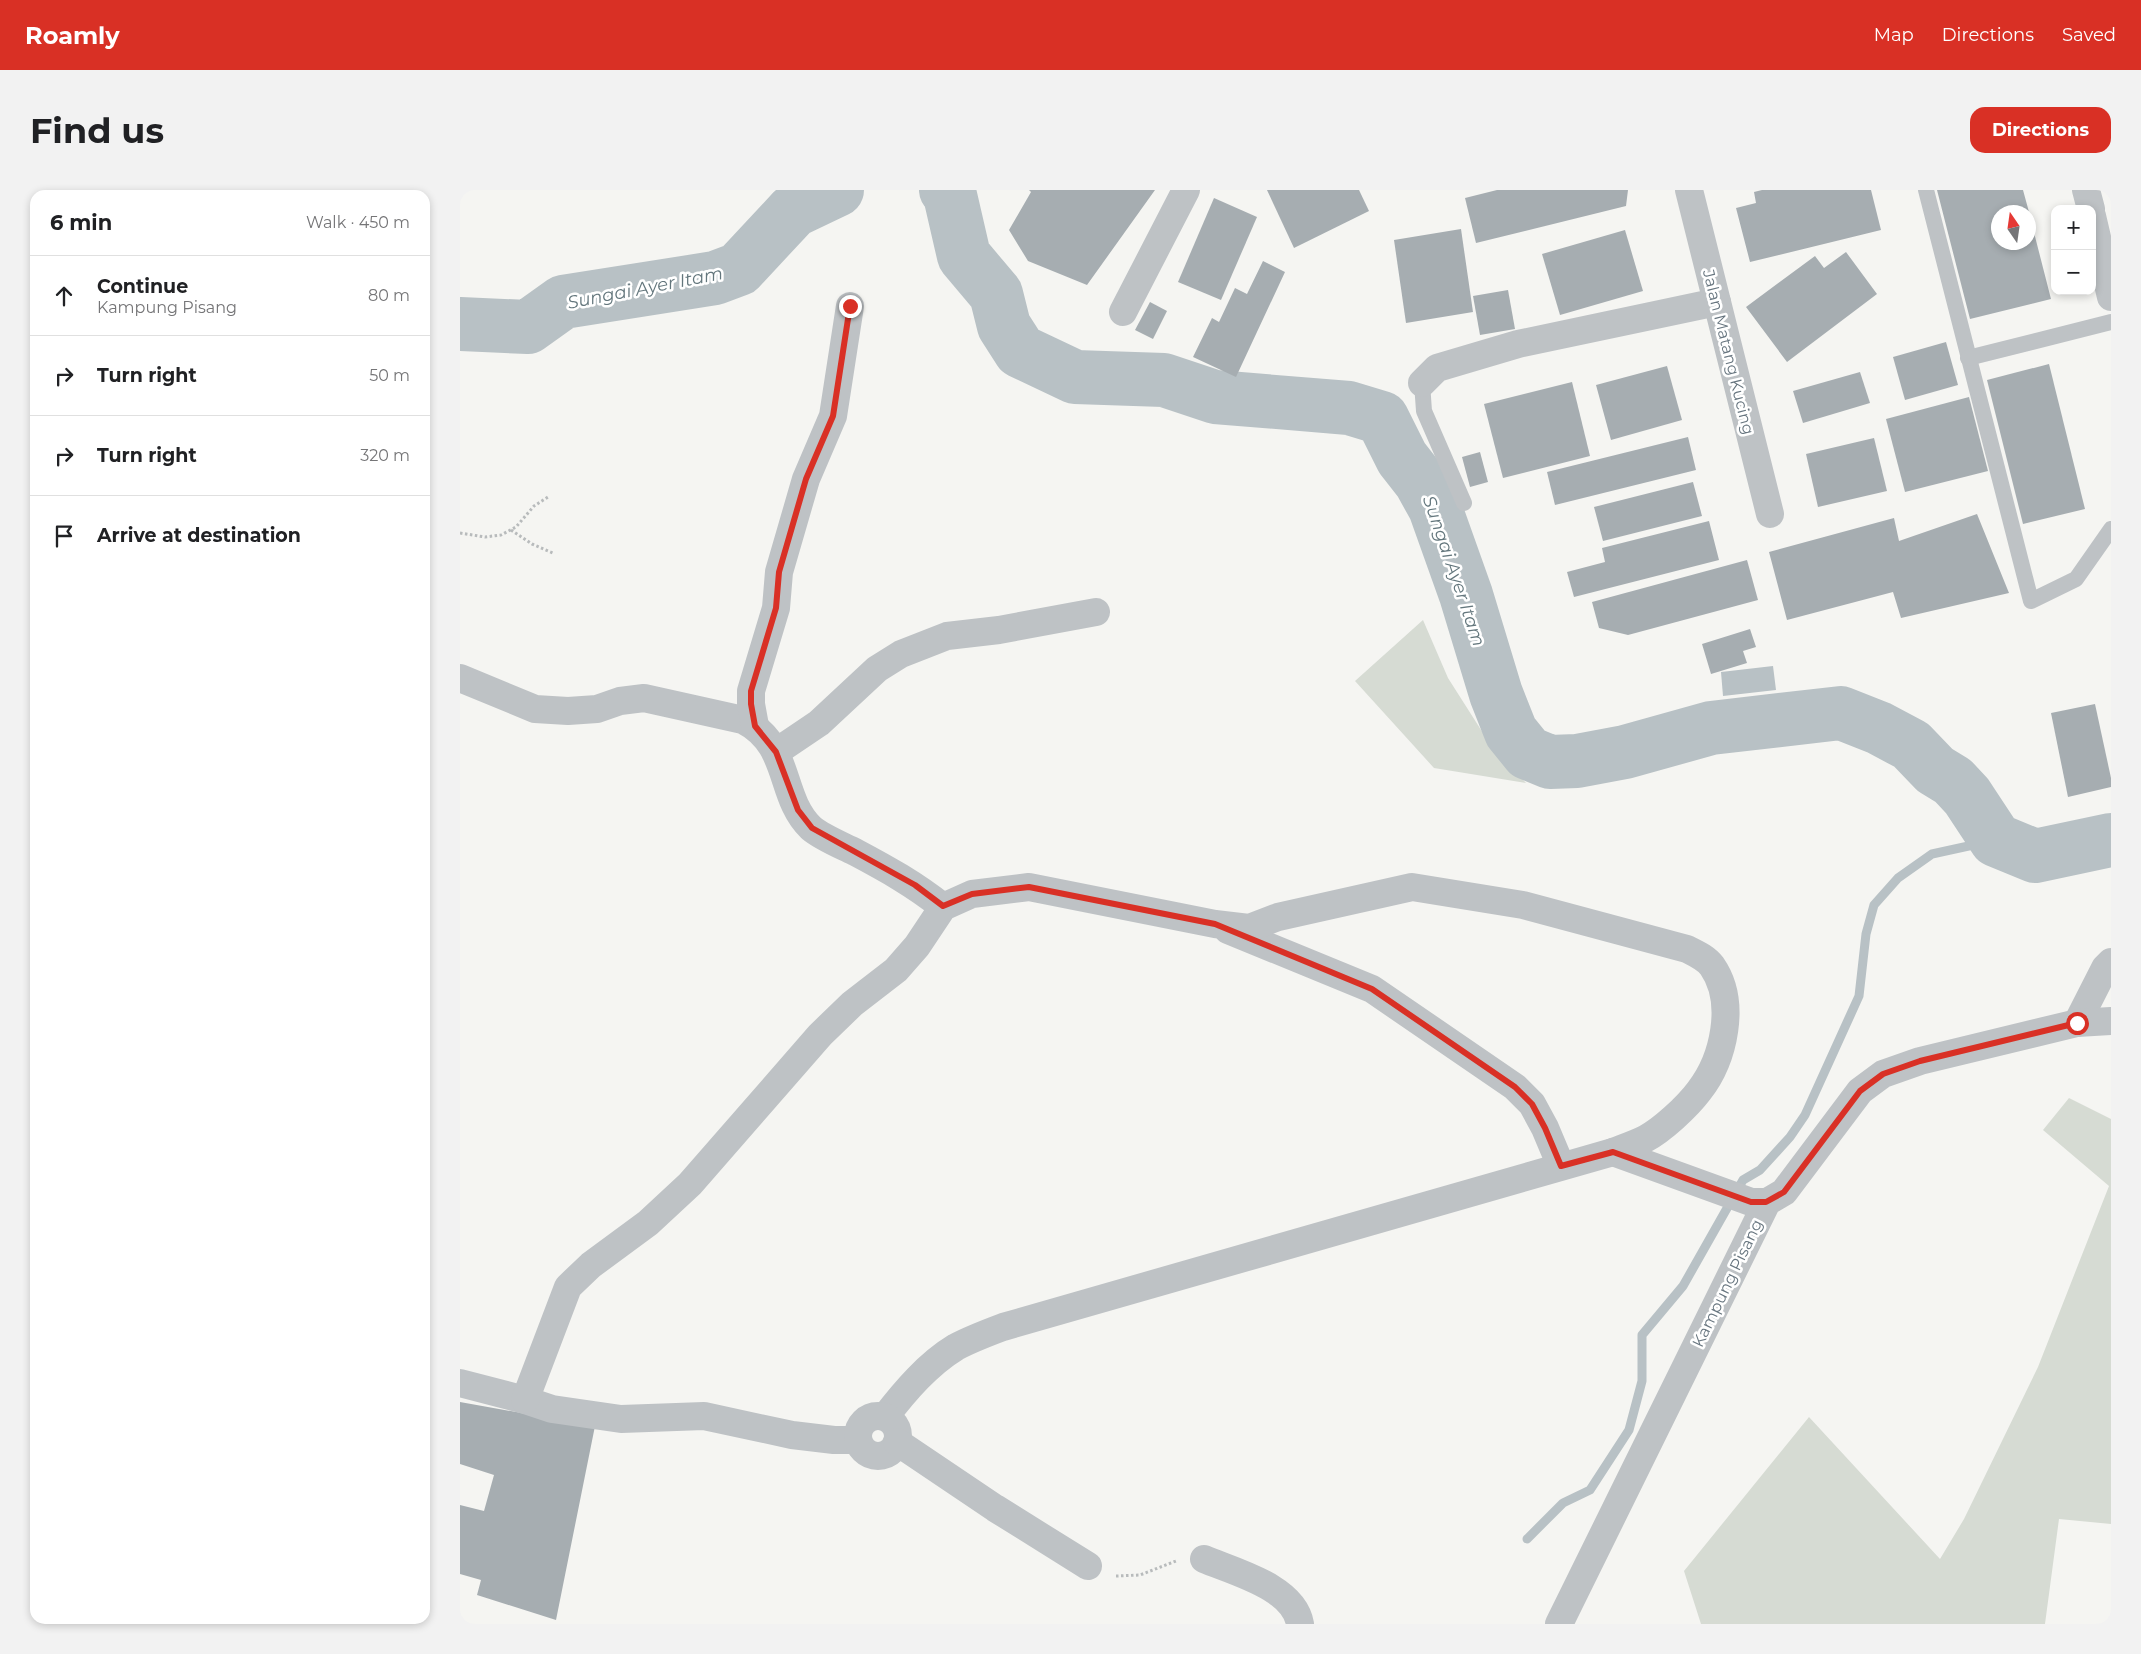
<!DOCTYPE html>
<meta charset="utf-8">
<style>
body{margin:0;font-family:Montserrat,sans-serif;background:#f2f2f2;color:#202124}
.controls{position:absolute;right:15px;top:15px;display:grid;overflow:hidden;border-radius:10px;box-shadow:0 2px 8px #0003}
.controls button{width:45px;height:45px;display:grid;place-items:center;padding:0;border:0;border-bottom:1px solid #e0e0e0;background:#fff;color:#202124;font:25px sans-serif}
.compass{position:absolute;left:1531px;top:15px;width:45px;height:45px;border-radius:50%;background:#fff;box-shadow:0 2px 8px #0003;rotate:347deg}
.stop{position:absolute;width:15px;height:15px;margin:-11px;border:4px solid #d93025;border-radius:50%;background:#fff}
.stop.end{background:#d93025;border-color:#fff;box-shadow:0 1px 5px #0008}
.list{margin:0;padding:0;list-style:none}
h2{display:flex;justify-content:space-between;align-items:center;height:65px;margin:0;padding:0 20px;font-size:21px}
h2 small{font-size:16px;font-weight:400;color:#757577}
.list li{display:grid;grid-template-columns:32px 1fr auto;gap:15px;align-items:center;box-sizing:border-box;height:80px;padding:0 20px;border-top:1px solid #e0e0e0}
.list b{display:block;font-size:19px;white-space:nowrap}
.list p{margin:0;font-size:16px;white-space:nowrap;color:#757577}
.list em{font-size:16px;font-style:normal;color:#757577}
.icon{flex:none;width:28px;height:28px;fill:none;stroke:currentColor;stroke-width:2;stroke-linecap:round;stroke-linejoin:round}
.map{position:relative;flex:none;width:1651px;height:1434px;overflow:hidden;border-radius:15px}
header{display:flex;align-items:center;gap:30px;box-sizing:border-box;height:70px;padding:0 25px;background:#d93025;color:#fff}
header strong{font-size:24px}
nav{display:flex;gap:28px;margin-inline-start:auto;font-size:18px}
.intro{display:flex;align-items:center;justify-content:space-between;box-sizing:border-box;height:120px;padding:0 30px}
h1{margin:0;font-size:35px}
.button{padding:12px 22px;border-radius:15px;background:#d93025;color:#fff;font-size:18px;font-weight:700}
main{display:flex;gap:30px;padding:0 30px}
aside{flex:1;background:#fff;border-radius:15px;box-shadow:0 2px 8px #0003}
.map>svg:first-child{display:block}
</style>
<header>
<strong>Roamly</strong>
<nav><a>Map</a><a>Directions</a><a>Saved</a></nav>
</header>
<div class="intro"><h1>Find us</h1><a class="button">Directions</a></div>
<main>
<aside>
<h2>6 min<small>Walk · 450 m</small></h2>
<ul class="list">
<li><svg class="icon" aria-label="ahead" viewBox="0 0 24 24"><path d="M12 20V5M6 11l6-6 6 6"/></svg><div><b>Continue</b><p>Kampung Pisang</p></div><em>80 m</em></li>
<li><svg class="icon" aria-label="right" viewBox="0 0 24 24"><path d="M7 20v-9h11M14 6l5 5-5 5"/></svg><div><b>Turn right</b></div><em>50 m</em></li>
<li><svg class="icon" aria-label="right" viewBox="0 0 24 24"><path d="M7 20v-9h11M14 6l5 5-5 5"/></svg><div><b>Turn right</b></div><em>320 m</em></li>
<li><svg class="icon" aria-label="arrive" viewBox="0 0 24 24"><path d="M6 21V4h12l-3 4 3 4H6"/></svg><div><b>Arrive at destination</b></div></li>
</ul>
</aside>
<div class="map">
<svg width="1651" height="1434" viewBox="0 0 1651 1434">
<rect width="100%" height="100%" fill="#f5f5f2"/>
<g fill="#d6dbd3">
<polygon points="963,430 988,488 1030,554 1066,593 974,578 895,491"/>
<polygon points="1609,908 1651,929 1651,1334 1599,1329 1585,1434 1241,1434 1224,1381 1349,1227 1480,1369 1504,1329 1578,1177 1649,996 1583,940"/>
</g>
<polygon fill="#b8c1c5" points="1313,476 1316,500 1263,506 1261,482"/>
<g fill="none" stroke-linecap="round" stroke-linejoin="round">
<polyline stroke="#b8c1c5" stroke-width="9" points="1067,1349 1103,1313 1130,1300 1169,1240 1182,1191 1182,1145 1223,1096 1283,990 1300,980 1330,947 1345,925 1399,806 1406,744 1414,715 1438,688 1472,664 1536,650"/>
<g stroke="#b8c1c5" stroke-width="54">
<polyline points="486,0 489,1 504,66 536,104 544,136 560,161 615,187 704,190 755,207 889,218 922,228 942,268 960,291 975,318 1006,405 1036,504 1051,542 1068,563 1090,572 1117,571 1165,562 1251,538 1381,523 1419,538 1451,555 1475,580 1493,591 1507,606 1536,650 1575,666 1651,650"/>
<polyline points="0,134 68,137 103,112 255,88 279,79 333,21 377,0"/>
</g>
</g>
<g fill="#a6adb1">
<polygon points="569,0 695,0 627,95 568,71 549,40 571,2"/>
<polygon points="807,0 899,0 909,21 834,58"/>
<polygon points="1037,0 1168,0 1166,16 1016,53 1005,8"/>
<polygon points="1302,0 1411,0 1421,40 1290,72 1276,18 1296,13 1294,2"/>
<polygon points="1477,0 1563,0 1569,22 1538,22 1538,52 1568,52 1569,23 1591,109 1510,129"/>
<polygon points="754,8 797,27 761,110 718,92"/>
<polygon points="1001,39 1013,122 946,133 934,50"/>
<polygon points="1165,40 1183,101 1100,125 1082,64"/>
<polygon points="1386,62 1417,104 1327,172 1286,117 1355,66 1364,78"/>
<polygon points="803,71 825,82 776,187 733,167 752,128 759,132 775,98 787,104"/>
<polygon points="1048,100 1055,139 1020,145 1013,106"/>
<polygon points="690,112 707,121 693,149 675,140"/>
<polygon points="1486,152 1498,195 1445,210 1433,167"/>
<polygon points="1589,174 1625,319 1563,334 1527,190"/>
<polygon points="1207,176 1222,230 1151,250 1136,195"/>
<polygon points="1400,182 1410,213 1343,233 1333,201"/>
<polygon points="1112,192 1130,266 1043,288 1024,214"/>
<polygon points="1509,207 1528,281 1445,302 1426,229"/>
<polygon points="1228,247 1236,280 1095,315 1087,282"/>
<polygon points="1414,248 1427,301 1358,317 1346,264"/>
<polygon points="1020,262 1028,292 1010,297 1002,267"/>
<polygon points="1233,292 1242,326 1143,351 1134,317"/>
<polygon points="1517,324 1549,403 1441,428 1433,402 1327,430 1309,362 1434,328 1439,351"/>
<polygon points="1249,331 1259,370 1114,407 1107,382 1145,372 1142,358"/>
<polygon points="1287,370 1298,410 1168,445 1139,438 1132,412"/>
<polygon points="1290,439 1296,457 1283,461 1287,473 1251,484 1242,454"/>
<polygon points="1635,514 1651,588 1651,597 1608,607 1591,523"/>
<polygon points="0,1212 135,1236 96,1430 17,1405 21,1390 0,1384 0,1315 24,1321 34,1285 0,1274"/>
</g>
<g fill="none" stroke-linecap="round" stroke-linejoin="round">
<g stroke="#b8bbbc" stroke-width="3" stroke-dasharray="2.5 2.5" stroke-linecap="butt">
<polyline points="51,340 72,354 93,363"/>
<polyline points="0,343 25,347 41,345 56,337 74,316 88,307"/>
<polyline points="656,1386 680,1385 716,1371"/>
</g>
<g stroke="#bec2c5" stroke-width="16">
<polyline points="1466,0 1571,411 1616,389 1651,339"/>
<polyline points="1508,168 1651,132"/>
<polyline points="962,193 964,221 1004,313"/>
</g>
<g stroke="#bec2c5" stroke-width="28">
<polyline points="1229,0 1310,324"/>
<polyline points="1626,0 1631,19"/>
<polyline points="1632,26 1651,107"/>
<polyline points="663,122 726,0"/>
<polyline points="962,193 977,178 1058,154 1257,112"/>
<path d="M 0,488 L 75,519 L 108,521 L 137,519 L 160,511 L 184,508 L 283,530 C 332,555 318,606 351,638 C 363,648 381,655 395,662 C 427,679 454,694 483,717"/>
<polyline points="295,536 291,514 291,501 316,418 319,382 346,289 373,226 390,116"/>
<polyline points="316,562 359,533 417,479 441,464 487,446 539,440 636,422"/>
<polyline points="768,740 912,799 1055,897 1072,914 1085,938 1101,976"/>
<polyline points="1617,833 1645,778 1651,772"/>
<polyline points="1153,962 1291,1012 1307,1012"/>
<polyline points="0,1193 65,1210 92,1219 161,1229 244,1226 332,1245 374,1250 398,1250"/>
<path d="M 65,1210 L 108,1097 L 131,1075 L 188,1033 L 230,994 L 360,845 L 392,814 L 436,780 L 457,756 L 483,717 L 512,704 L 569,697 L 755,734 L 789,738 L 818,727 L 952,697 L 1063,715 L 1227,759 C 1237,764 1246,768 1252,776 C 1277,812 1264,869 1239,901 C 1227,917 1202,940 1185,949 C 1175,954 1163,958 1153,962 L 543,1137 C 527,1143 511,1149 496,1157 C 468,1174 445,1201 425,1227"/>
<circle cx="418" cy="1246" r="20"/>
<polyline points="437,1252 535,1318 628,1376"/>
<path d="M 744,1369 C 775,1382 834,1397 840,1434"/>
<polyline points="1099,1434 1307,1012 1324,1002 1400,901 1423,884 1460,871 1617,833 1651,831"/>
</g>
</g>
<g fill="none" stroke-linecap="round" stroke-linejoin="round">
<polyline stroke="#d93025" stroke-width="6" points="390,116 373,226 346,289 319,382 316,418 291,501 291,514 295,536 316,562 338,620 352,638 455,695 483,716 512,704 569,697 755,734 912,799 1055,897 1072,914 1085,938 1101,976 1153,962 1291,1012 1306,1012 1324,1002 1400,901 1423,884 1460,871 1617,833"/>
</g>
<g text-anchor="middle" stroke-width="5" stroke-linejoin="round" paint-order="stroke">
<g font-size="16" fill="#67757f" stroke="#fff">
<text transform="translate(1269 162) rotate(76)" y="6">Jalan Matang Kucing</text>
<text transform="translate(1267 1093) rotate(-64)" y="6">Kampung Pisang</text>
</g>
<g font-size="18" font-style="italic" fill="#63767c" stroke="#fff">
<text transform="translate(185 98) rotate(-11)" y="6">Sungai Ayer Itam</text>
<text transform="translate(994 381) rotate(71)" y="6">Sungai Ayer Itam</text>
</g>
</g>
</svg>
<div class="controls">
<button>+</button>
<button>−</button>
</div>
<svg class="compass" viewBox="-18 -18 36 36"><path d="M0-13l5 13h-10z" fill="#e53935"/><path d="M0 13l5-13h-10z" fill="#757577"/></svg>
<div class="stop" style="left:1617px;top:833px"></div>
<div class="stop end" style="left:390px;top:116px"></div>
</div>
</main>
